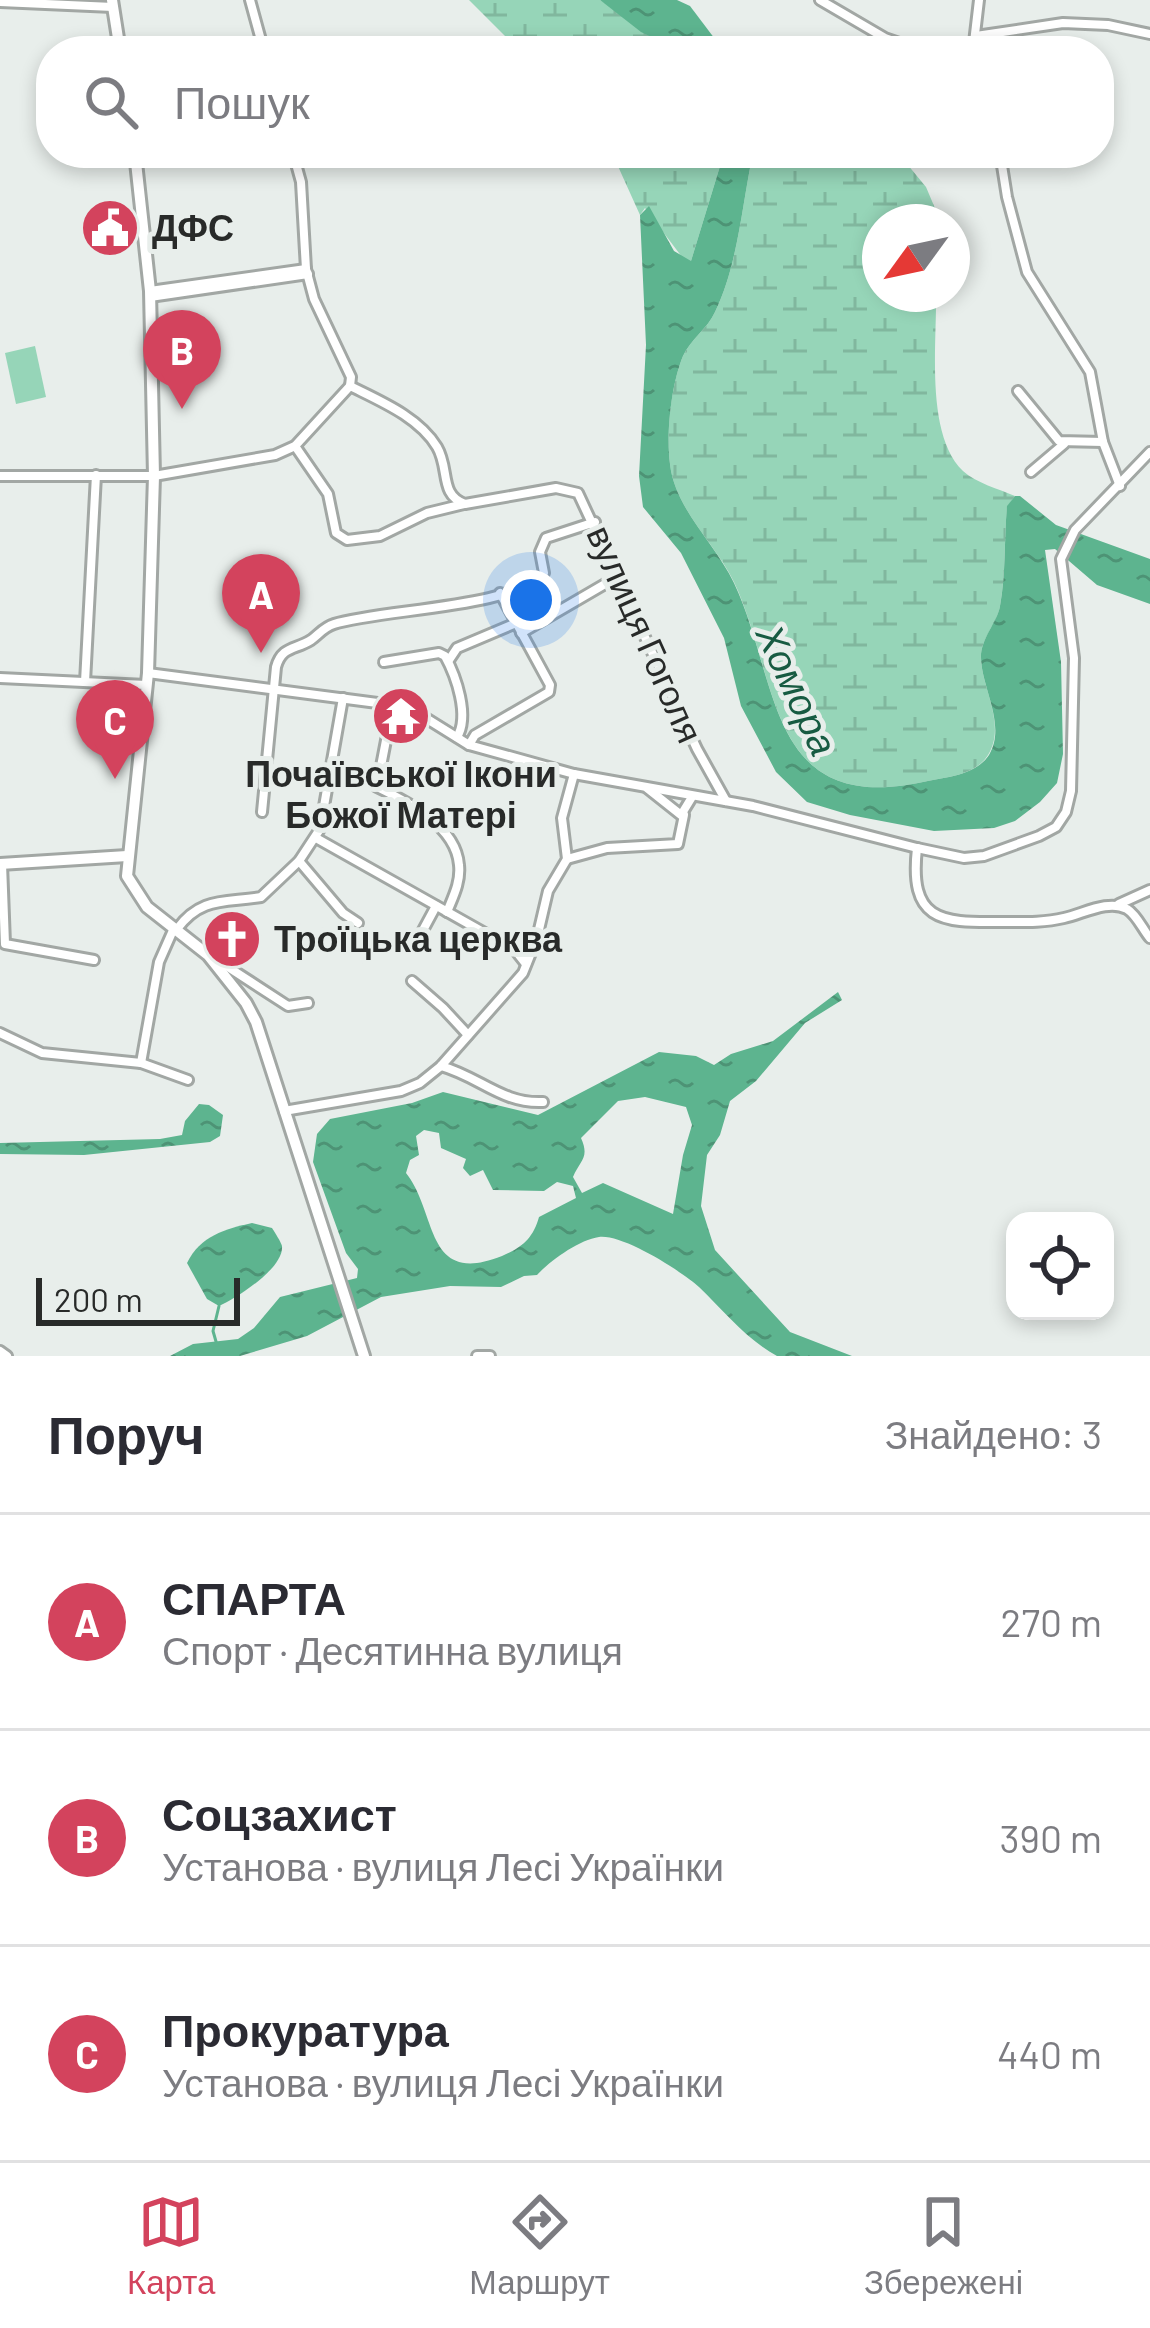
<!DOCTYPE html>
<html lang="uk">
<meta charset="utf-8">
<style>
body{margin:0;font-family:Barlow,sans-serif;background:#f2f2f3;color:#2b2b33}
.controls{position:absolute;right:36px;bottom:36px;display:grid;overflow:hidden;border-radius:24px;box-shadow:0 6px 18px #0003}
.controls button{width:108px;height:108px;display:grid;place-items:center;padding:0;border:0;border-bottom:3px solid #e1e1e2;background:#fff;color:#2b2b33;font:60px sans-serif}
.compass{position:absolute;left:862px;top:204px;width:108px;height:108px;border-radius:50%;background:#fff;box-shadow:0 6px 18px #0003;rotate:237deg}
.scale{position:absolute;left:36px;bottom:30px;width:204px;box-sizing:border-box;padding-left:12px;border:6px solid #282a29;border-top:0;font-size:33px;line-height:42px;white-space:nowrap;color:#282a29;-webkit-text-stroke:9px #e8eeeb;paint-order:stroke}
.you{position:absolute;left:531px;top:600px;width:42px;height:42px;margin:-30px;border:9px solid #fff;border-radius:50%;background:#1a73e8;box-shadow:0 0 0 18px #1a73e833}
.badge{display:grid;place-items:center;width:78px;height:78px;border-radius:50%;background:#d3435d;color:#fff;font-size:39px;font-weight:700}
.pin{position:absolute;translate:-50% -99px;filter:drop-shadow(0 3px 6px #0008)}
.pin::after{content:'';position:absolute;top:63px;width:42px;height:36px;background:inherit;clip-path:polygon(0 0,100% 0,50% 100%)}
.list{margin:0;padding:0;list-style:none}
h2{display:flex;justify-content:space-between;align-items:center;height:156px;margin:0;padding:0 48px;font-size:51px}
h2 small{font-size:39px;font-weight:400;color:#7c7c81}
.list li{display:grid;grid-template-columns:78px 1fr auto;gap:36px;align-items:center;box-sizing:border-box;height:216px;padding:0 48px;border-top:3px solid #e1e1e2}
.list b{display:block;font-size:45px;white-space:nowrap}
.list p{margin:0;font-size:39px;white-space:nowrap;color:#7c7c81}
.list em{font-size:39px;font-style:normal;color:#7c7c81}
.icon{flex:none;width:66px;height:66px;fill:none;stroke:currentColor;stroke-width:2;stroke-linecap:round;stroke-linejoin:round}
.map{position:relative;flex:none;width:1150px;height:1356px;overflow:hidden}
.search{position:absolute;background:#fff;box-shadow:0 6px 18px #0003;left:36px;right:36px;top:36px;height:132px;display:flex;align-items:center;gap:30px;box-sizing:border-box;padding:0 42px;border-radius:48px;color:#7c7c81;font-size:45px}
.sheet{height:804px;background:#fff}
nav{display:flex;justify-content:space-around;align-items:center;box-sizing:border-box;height:168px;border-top:3px solid #e1e1e2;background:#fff;font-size:33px;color:#7c7c81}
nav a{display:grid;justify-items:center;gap:6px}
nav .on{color:#d3435d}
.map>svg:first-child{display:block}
</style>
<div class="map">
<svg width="1150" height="1356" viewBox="0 0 1150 1356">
<defs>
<pattern id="wetland-marsh" width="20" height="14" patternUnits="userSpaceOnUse" patternTransform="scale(3)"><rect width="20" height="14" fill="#96d5b8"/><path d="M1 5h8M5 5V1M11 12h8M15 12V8" fill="none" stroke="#81b79e"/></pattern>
<pattern id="water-ripples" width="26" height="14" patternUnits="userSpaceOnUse" patternTransform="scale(3)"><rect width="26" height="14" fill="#5db48f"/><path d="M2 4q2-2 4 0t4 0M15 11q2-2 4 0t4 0" fill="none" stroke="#4d9375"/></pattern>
</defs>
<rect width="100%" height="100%" fill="#e8eeeb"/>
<g fill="url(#wetland-marsh)">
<polygon points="469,0 600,0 681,51 520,51"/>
<polygon points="612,153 724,153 691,261 685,261 645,208 640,215"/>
<path d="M 753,153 L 898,153 L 926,187 L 940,220 L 880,222 L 880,294 L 936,294 C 937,344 925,434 963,471 C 976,483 999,489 1015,496 L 1007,507 C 1004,539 1006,574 1000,606 C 997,624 981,638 981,657 C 981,687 1007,725 988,755 C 975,776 945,777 923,782 C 766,816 780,680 734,582 C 715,543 675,509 670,464 C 666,433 671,385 683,356 C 690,340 708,328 715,312 C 738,265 742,204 753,153 Z"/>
</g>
<polygon fill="#96d5b8" points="35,346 46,397 16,404 5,353"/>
<g fill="url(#water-ripples)" fill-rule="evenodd">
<polygon points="600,0 677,0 690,6 724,51 681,51 641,32"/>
<path d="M 724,153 L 753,153 C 742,204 738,265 715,312 C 708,328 690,340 683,356 C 671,385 666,434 670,464 C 675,509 715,543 734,583 C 780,680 766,816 923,782 C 945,777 975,776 989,755 C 1007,725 981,687 981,657 C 981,638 997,623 1000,606 C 1006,574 1004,539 1007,506 L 1015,496 L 1020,496 L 1056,525 L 1150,559 L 1150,604 L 1097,585 L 1055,549 L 1045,550 L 1061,662 L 1063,754 L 1057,783 L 1040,802 L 1015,821 L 994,828 L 934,831 L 850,815 L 807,802 L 776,772 L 741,706 L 724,638 L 681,553 L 643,507 L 639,476 L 646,345 L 640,215 L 649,206 L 674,251 L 691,261 Z"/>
<path d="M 838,992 L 842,1000 L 805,1023 L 756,1081 L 730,1101 L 720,1135 L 707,1155 L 701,1206 L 715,1250 L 790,1332 L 852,1356 L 777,1356 C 747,1340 723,1310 699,1287 C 681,1271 623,1234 599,1237 C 579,1240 551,1260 537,1275 L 524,1276 L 501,1287 L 450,1286 L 381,1297 L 307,1336 L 240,1356 L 170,1356 L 193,1344 L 238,1339 L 254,1328 L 280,1297 L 357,1278 L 358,1269 L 346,1253 L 313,1162 L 317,1134 L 330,1119 L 412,1103 L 443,1092 L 538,1115 L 659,1052 L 696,1056 L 714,1065 L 731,1054 L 773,1041 ZM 645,1097 L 686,1107 L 692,1125 L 683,1155 L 673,1214 L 603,1183 L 582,1193 L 573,1177 C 580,1160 590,1158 581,1138 L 618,1101 ZM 424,1130 L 439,1133 L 441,1148 L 466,1159 L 463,1168 L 470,1176 L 483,1170 L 493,1190 L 544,1191 L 557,1182 L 573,1186 L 576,1198 L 539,1217 C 533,1238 523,1247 502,1256 C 424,1287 438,1213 406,1173 L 410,1160 L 419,1155 L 416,1136 Z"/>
<polygon points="199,1104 209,1105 223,1115 220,1136 210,1142 84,1155 0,1154 0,1143 160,1139 182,1135 185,1121"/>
<path d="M 252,1223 L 272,1228 C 274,1231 281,1242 282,1246 C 284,1268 237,1298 219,1306 L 207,1299 L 187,1263 C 200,1236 225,1229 252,1223 Z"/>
</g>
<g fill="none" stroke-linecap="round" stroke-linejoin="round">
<polyline stroke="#5db48f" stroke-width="3" points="217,1345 213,1331 219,1306"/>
<defs>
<g id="minor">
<polyline points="250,0 264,51"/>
<polyline points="820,0 885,38 923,51"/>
<polyline points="0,2 113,7"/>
<polyline points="976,36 1063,23 1108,25 1150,34"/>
<polyline points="225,51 262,42"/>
<polyline points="956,51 973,42"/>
<polyline points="973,51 979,0"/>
<polyline points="293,153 301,182 306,269 314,299 351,377 350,386"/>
<polyline points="1000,153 1007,197 1027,272 1090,372 1103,442 1120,486"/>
<polyline points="150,291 306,269"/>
<polyline points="150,297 308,274"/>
<path d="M 350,386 C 380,401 419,417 437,447 C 450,469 439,495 465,504 L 556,488 L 578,493 L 697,749 L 726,801"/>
<polyline points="1018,391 1059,441 1103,442"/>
<polyline points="295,446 328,494 336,533 347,540 380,536 427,513 464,504"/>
<polyline points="1031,472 1064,444"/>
<polyline points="0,476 154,476 275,455 295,446 350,386"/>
<polyline points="521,633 617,577"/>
<polyline points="449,660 457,648 516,623"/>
<path d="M 384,662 L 439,653 L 445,656 C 456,676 470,716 457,737"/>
<polyline points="148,673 408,707 469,745 574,774 753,806 917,848 964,858 984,856 1039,836 1056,827 1066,812 1071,791 1074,658 1061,559 1075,530 1150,452"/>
<polyline points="0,678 146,685"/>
<polyline points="85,682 96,475"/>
<path d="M 393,704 L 377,787 C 408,802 456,826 459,865 C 461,882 453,897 447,912"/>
<polyline points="469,745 475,735 549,692 550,685 500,593"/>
<polyline points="647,788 681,815 692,797"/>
<path d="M 262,812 L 276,667 C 282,646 295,650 311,640 C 319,634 324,627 334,624 C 381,609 515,608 544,573 L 540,552 L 546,538 L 595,522"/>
<polyline points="316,838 515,950 526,964"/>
<path d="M 917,848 C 909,920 939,923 1000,922 C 1021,922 1043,923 1064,918 C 1083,914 1108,899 1127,909 C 1137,915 1143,930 1150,938"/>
<polyline points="567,859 607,848 678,844 684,815"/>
<polyline points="299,861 343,913 358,923"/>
<polyline points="2,864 5,944 94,960"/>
<polyline points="1119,904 1150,890"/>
<path d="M 177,929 C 201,896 226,903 261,897 L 299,861 L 320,829 L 343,698"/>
<polyline points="415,945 436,906"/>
<polyline points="211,956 288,1006 308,1003"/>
<polyline points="412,981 443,1008 468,1035"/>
<polyline points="0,1033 42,1053 141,1063 188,1080"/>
<polyline points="141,1063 159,962 174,928"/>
<path d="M 441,1066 C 480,1077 502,1104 543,1102"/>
<polyline points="284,1111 401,1091 420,1083 441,1066 523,973 537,938 548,891 567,859 562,818 574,774"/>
<polyline points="0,1351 7,1356"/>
<polyline points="477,1356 490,1356"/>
</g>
<g id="major">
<polyline points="112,0 120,51"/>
<polyline points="135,153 150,291 154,476 148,673 127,876 147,907 208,955 246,1003 256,1022 364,1356"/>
<polyline points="0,864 127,856"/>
</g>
</defs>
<use href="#minor" stroke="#a2a7a4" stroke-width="14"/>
<use href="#major" stroke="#a2a7a4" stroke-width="16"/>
<use href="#minor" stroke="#fff" stroke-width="8"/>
<use href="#major" stroke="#fff" stroke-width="10"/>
</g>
<defs>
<symbol id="civic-disc" viewBox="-11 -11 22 22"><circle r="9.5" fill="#d3435d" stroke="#e8eeeb"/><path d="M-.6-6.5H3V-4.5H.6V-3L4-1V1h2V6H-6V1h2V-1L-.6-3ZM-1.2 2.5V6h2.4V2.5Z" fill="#fff"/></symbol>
<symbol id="temple-disc" viewBox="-11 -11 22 22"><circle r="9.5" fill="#d3435d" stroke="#e8eeeb"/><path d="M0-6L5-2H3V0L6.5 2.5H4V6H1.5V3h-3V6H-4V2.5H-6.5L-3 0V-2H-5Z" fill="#fff"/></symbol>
<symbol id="church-disc" viewBox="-11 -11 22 22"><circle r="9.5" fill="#d3435d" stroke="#e8eeeb"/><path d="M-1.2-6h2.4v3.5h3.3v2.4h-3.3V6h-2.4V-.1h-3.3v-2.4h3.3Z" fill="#fff"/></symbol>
</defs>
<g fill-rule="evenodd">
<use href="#civic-disc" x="77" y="195" width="66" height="66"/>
<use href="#temple-disc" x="368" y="683" width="66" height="66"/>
<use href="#church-disc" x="199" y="906" width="66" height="66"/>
</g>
<g text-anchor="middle" stroke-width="10" stroke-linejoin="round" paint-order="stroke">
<g font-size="36" font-weight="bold" fill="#282a29" stroke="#e8eeeb" text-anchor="start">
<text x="152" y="241">ДФС</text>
<text x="401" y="787" text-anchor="middle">Почаївської Ікони<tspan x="401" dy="41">Божої Матері</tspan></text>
<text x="274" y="952">Троїцька церква</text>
</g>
<g font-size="36" fill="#282a29" stroke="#e8eeeb">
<text transform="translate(645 634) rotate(66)" y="13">вулиця Гоголя</text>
</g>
<g font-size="39" font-style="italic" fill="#175b42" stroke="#e8eeeb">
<text transform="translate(797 690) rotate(65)" y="14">Хомора</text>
</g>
</g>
</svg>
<div class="controls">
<button><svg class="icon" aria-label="locate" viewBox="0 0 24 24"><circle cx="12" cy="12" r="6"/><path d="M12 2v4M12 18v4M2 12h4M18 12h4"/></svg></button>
</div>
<svg class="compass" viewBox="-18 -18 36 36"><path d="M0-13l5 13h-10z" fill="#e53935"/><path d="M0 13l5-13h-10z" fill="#7c7c81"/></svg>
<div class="scale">200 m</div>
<div class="you"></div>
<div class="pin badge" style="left:261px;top:653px">A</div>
<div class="pin badge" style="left:182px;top:409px">B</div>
<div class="pin badge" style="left:115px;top:779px">C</div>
<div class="search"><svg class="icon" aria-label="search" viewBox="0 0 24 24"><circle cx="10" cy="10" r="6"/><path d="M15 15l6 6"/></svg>Пошук</div>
</div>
<section class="sheet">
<h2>Поруч<small>Знайдено: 3</small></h2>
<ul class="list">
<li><span class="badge">A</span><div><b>СПАРТА</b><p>Спорт · Десятинна вулиця</p></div><em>270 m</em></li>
<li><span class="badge">B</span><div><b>Соцзахист</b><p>Установа · вулиця Лесі Українки</p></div><em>390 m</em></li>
<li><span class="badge">C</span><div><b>Прокуратура</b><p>Установа · вулиця Лесі Українки</p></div><em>440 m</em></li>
</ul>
</section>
<nav>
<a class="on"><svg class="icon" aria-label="map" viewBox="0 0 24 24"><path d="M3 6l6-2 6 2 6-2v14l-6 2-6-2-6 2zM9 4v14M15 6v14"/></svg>Карта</a>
<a><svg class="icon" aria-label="directions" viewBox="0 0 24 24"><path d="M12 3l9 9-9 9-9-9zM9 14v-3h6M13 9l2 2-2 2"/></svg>Маршрут</a>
<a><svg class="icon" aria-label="saved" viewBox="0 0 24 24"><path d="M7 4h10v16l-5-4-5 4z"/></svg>Збережені</a>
</nav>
